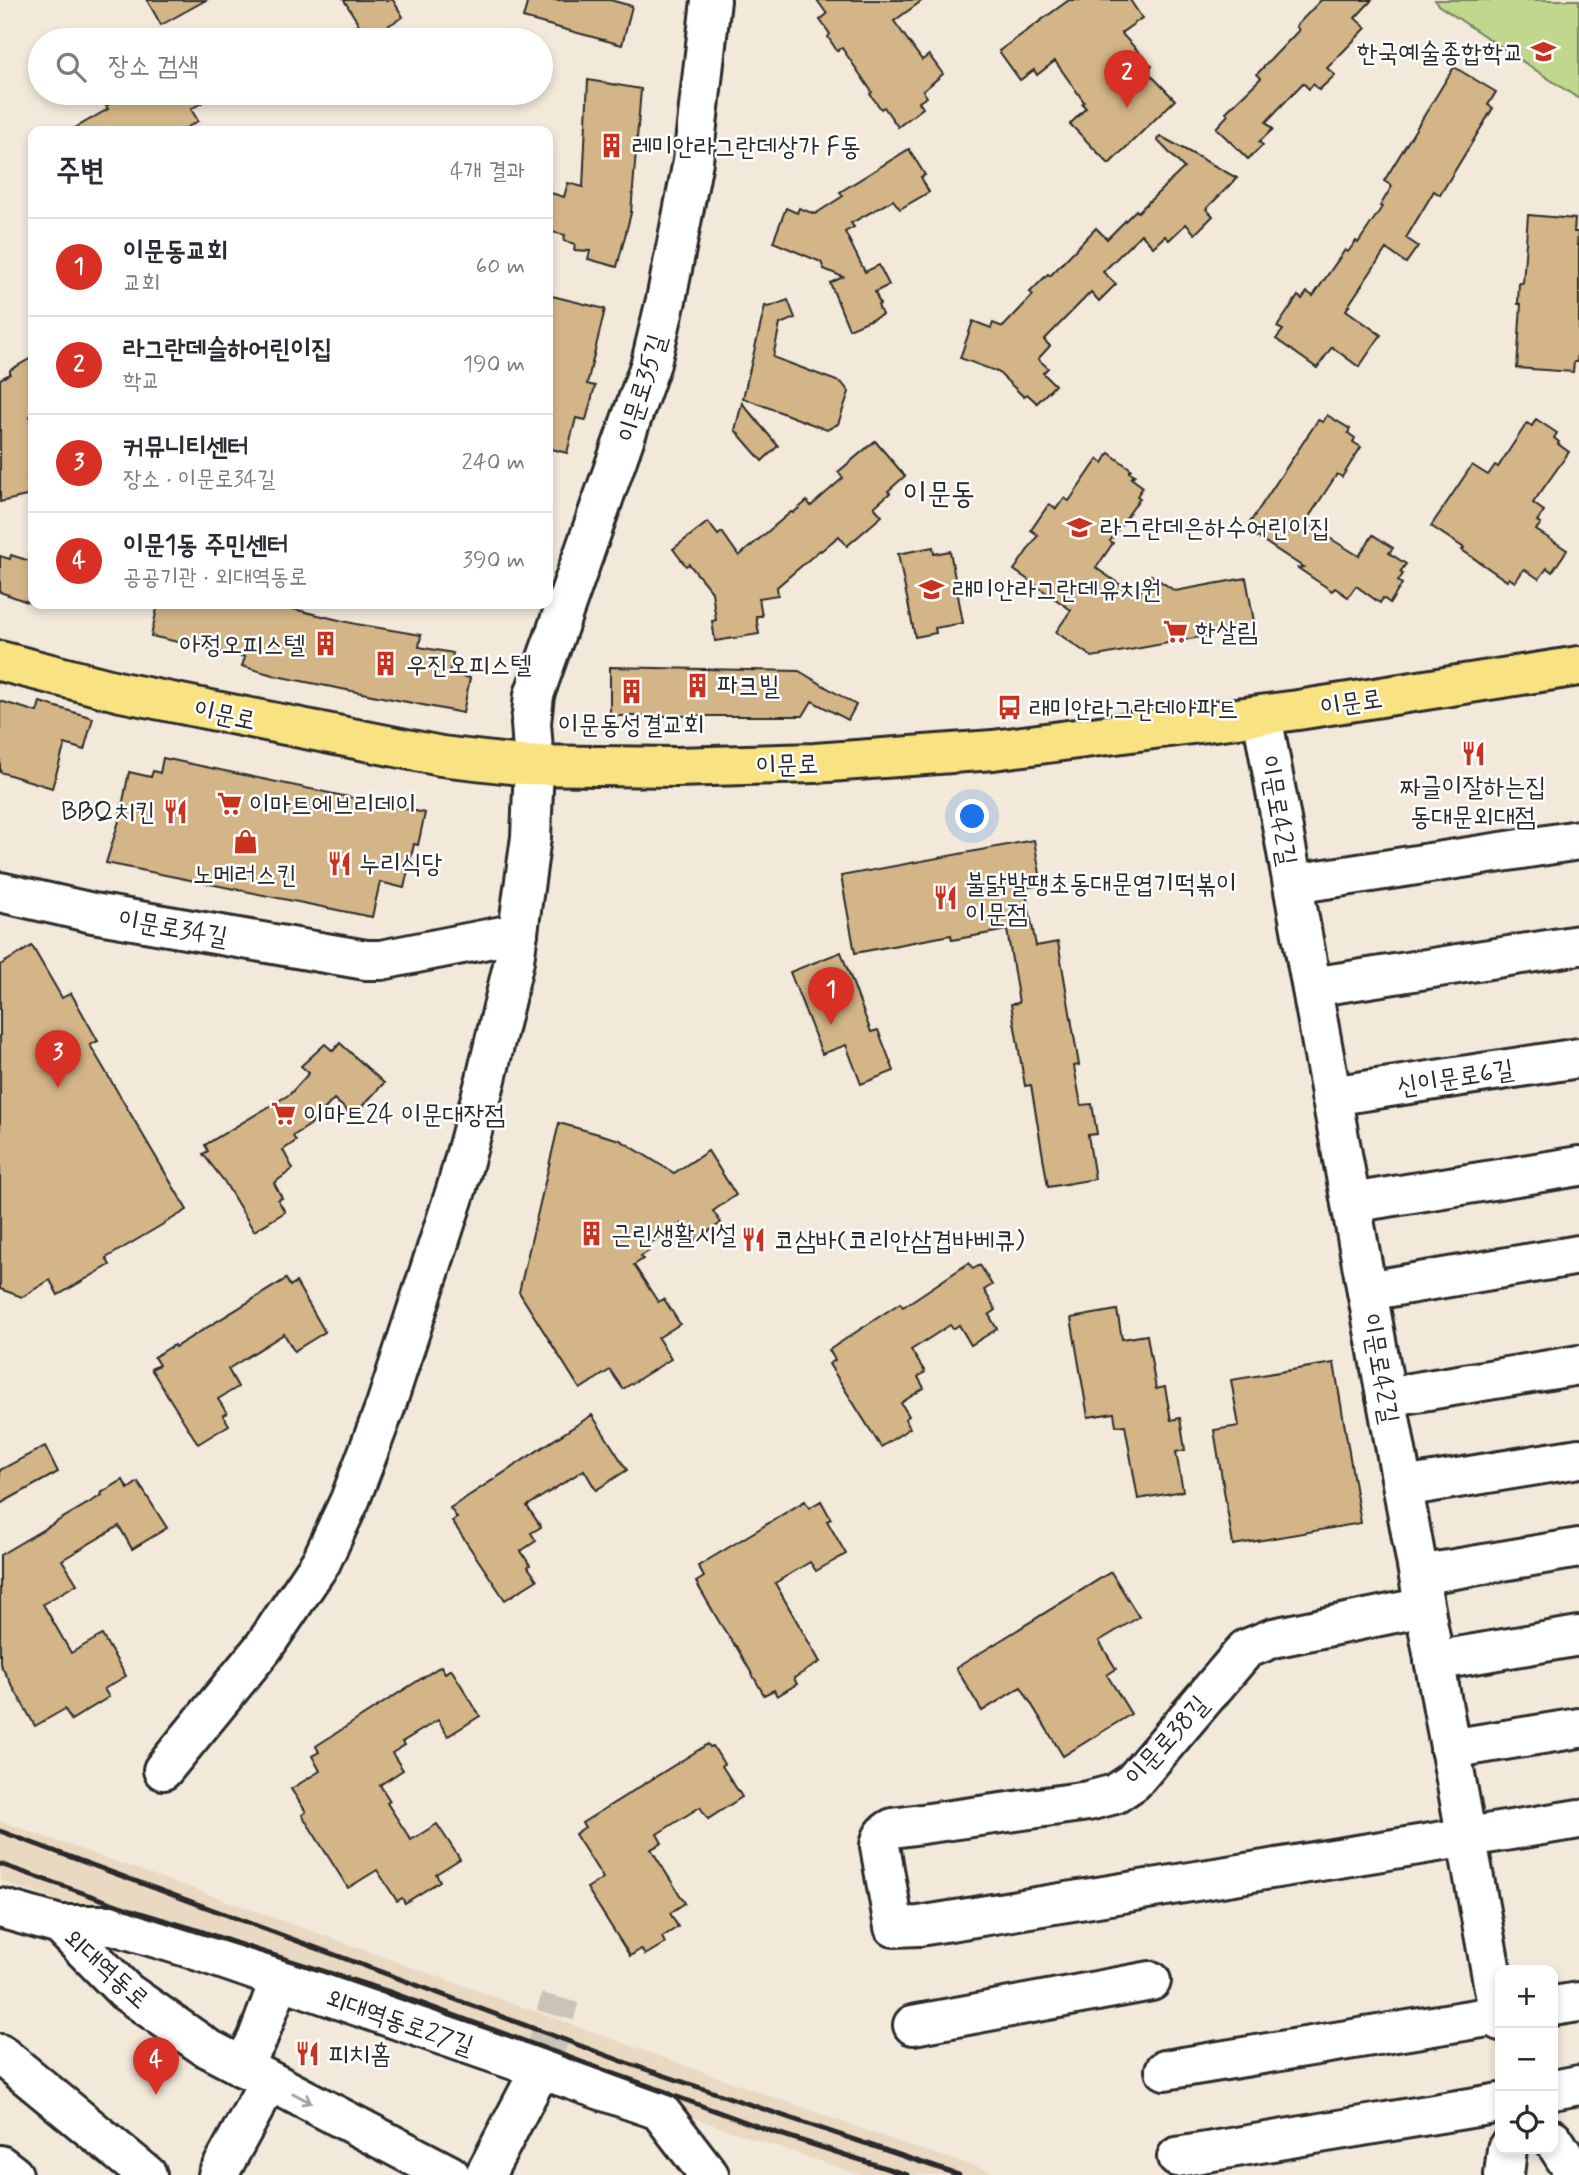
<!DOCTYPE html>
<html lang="ko">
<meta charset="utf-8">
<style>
body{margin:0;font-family:Mynerve,"Poor Story",sans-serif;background:#f7f7f7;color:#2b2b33}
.controls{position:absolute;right:21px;bottom:21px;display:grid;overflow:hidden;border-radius:14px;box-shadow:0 4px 10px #0003}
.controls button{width:63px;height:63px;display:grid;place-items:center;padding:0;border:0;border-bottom:2px solid #e1e1e2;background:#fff;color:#2b2b33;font:35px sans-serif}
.you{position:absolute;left:973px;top:817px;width:24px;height:24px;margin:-18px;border:5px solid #fff;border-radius:50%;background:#1a73e8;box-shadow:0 0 0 10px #1a73e833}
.badge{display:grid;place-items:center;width:46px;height:46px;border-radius:50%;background:#d93025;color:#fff;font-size:23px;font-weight:700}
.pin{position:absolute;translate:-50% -58px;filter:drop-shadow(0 2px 4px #0008)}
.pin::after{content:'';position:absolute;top:37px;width:24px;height:21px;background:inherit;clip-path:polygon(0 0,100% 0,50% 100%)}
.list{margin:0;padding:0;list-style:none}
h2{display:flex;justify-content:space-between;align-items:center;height:91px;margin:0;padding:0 28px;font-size:30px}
h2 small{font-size:23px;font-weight:400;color:#7c7c81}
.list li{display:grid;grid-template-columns:46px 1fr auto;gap:21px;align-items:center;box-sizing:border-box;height:98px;padding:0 28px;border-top:2px solid #e1e1e2}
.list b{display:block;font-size:26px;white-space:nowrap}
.list p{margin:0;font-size:23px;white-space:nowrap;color:#7c7c81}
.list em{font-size:23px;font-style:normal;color:#7c7c81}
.icon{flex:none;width:38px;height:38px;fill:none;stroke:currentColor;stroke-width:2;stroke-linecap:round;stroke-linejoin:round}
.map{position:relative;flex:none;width:1579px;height:2175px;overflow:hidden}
.search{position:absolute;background:#fff;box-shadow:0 4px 10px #0003;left:28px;top:28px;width:525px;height:77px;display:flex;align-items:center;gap:18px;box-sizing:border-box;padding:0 24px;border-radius:38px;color:#7c7c81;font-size:26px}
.panel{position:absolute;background:#fff;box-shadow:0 4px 10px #0003;left:28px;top:126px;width:525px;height:483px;border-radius:14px}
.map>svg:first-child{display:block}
</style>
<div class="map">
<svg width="1579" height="2175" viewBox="0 0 1579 2175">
<rect width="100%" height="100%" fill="#f2e9db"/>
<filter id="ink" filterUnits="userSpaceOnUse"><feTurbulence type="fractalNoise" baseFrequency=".0143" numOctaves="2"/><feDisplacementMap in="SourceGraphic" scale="14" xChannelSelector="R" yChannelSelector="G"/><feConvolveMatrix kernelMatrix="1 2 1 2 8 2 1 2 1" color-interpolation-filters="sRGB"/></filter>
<g filter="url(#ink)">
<polygon fill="#e9d9c2" points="0,1821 242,1906 907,2145 1003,2175 860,2175 2,1882 0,1881"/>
<polygon fill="#c0d78d" stroke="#76815c" stroke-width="2" points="1435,0 1579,0 1579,99 1438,5"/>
<g fill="#d3b587" stroke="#2b2b2b" stroke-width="2">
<polygon points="147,0 206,0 161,25"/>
<polygon points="344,0 393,0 403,17 367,38"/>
<polygon points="528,0 610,0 632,6 622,45 523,18"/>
<polygon points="817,0 923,0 894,21 922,60 929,55 943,74 923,91 927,97 919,102 923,108 898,127 884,107 881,109 870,94 872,92 842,48 837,51 828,37 830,34 820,20 827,14"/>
<polygon points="1069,0 1130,0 1142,18 1121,33 1152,66 1147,71 1175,100 1109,164 1070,124 1086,108 1082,104 1084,102 1055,61 1037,75 1034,70 1020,80 999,51"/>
<polygon points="1321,0 1372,0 1355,18 1366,28 1327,68 1335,75 1319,90 1313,84 1309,89 1303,83 1266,122 1273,129 1259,142 1263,145 1248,159 1216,128 1228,115 1226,112 1261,78 1257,74 1299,30 1296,26"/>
<polygon points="1454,67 1496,92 1488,105 1493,108 1440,195 1434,191 1406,238 1418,246 1406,263 1386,249 1348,306 1349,306 1346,310 1381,335 1359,367 1332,347 1317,368 1276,339 1283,330 1277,327 1298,296 1302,299 1307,292 1313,296 1345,250 1348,252 1356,241 1358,243 1382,207 1380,206 1392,186 1384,181"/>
<polygon points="588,80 641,89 631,213 617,267 588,259 590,251 574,250 575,244 564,241 565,235 548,231 548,192 564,197 568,183 583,187"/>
<polygon points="128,93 219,93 191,109 198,121 181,131 70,131 108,109 106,106"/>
<polygon points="1160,136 1237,178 1206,209 1213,216 1195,234 1186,224 1169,240 1165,236 1153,247 1141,234 1103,272 1116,284 1099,301 1091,292 1044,340 1050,346 1038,359 1048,368 1043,373 1055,385 1037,403 1027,394 1024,397 998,372 960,358 973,321 991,328 993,323 1003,327 1033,295 1030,292 1048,274 1050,276 1096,228 1107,239 1136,210 1138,212 1184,168 1157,140"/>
<polygon points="909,149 925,175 921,177 929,192 900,209 893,200 851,223 854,227 845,232 865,272 879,265 889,285 875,292 880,304 878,305 882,315 849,329 830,283 843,277 824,269 821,262 773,242 786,208 797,213 799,208 815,214 843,196 840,192"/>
<polygon points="1528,215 1575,219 1574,232 1578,232 1577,245 1579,245 1579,339 1577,362 1574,362 1573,372 1517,368 1521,304 1518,304 1519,283 1523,283"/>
<polygon points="548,295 605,309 587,384 595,386 586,420 576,418 567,453 548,448"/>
<polygon points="788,300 795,318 780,324 773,357 842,383 849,392 838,424 827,430 743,398 765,306 769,307"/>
<polygon points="33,357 33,414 30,416 33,433 33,457 29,458 32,473 27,476 31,495 0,502 0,379 10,374 10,370"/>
<polygon points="742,403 778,446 762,461 735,430"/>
<polygon points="1327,415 1350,429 1348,433 1355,438 1353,442 1361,447 1342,477 1337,474 1305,523 1359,556 1373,535 1393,548 1389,553 1406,564 1400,572 1403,574 1398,581 1402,584 1390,603 1383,598 1380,603 1356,586 1348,597 1335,588 1332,591 1298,568 1303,567 1253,534 1257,529 1249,524 1318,420 1323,422"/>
<polygon points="1536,419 1557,433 1554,438 1559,442 1558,444 1569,452 1533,503 1544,511 1537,521 1541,523 1536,530 1567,550 1552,572 1547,568 1539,579 1524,569 1515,582 1509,578 1507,581 1462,550 1464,548 1431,526 1472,465 1488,475 1495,465 1498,467 1527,423 1532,426"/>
<polygon points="875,441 905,476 888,491 890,493 874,507 882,516 847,546 839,536 821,551 820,550 777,587 778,595 759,598 762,616 756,616 759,634 715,641 712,621 716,620 712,592 689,564 686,566 673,549 708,522 718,535 722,532 739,556 791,512 793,513 807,501 811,506 843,478 838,472"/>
<polygon points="1109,453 1131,469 1129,472 1135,475 1131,478 1143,487 1137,496 1140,498 1110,541 1113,543 1096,568 1137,596 1151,575 1175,591 1246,578 1255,627 1092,657 1056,632 1071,610 1014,570 1038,535 1031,530 1049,504 1056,509 1064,498 1069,501 1098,459 1103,463"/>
<polygon points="933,547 934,554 950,551 963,623 935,628 936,633 915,637 898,554"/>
<polygon points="11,555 33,562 33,604 0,592 0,556 10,559"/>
<polygon points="158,604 272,604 356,624 421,635 419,647 453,653 449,674 470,678 463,713 276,676 242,666 245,657 151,636"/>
<polygon points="610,667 799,671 856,705 848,720 812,701 803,716 610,716"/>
<polygon points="0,701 37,712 40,702 93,718 84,750 65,744 52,788 0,772"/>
<polygon points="163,758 425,813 418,845 414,844 404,888 380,882 372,917 106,863 119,821 129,772 151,777 153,771 160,773"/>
<polygon points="1034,840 1042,885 1025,888 1036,946 1058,942 1079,1065 1074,1066 1081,1105 1092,1104 1097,1134 1088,1135 1095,1179 1048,1187 1031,1085 1025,1086 1011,1004 1019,1003 1007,930 952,940 951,935 855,953 841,876"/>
<polygon points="32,946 62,998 71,993 98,1041 90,1045 187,1210 106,1258 110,1265 58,1295 50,1280 22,1297 0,1289 0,965"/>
<polygon points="841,952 871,1032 878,1030 894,1071 861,1084 846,1045 822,1054 790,972"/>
<polygon points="340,1043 384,1083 353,1116 334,1099 310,1125 293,1136 296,1141 283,1150 293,1169 274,1183 282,1198 278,1200 285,1212 254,1231 224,1181 203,1154 208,1151 205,1145 290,1094 309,1073 301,1066 325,1044 333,1051"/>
<polygon points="559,1123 620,1140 674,1173 708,1151 736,1195 713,1211 721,1223 694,1241 682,1223 646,1246 649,1251 641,1256 643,1259 634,1265 658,1302 664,1299 680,1324 658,1338 671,1359 623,1389 610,1370 580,1389 519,1292"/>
<polygon points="969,1263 973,1269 980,1265 992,1285 984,1290 996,1310 989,1315 997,1329 971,1345 959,1325 953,1329 950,1325 911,1350 925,1372 918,1377 924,1388 901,1403 909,1416 905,1419 910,1428 881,1447 829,1364 835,1360 829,1350 900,1303 903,1307"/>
<polygon points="286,1279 290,1286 296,1282 325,1332 294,1351 284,1334 228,1369 238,1387 218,1399 227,1413 223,1415 229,1425 198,1444 151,1369 159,1365 154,1357 174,1345 175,1347"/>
<polygon points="1117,1310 1122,1339 1147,1335 1156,1389 1165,1387 1171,1420 1180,1418 1185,1450 1176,1452 1183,1491 1138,1499 1125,1425 1116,1426 1114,1413 1088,1417 1071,1318"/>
<polygon points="1334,1363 1361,1523 1233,1545 1214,1430 1239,1426 1231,1380"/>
<polygon points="592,1415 627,1470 596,1490 584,1470 527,1506 541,1527 531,1533 536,1541 521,1551 530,1565 528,1567 537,1580 505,1600 452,1521 457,1518 450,1508"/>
<polygon points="45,1446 58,1472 0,1504 0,1470"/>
<polygon points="123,1480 128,1489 138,1482 167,1528 132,1549 119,1526 62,1560 77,1584 43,1604 71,1653 102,1635 126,1676 104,1689 109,1697 71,1720 65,1709 35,1726 0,1664 0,1555 102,1495 101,1493"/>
<polygon points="805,1501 809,1508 821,1501 831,1519 827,1521 846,1554 816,1571 810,1562 775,1583 820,1662 794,1678 797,1684 777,1696 774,1690 764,1695 736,1646 735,1646 721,1625 696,1582 704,1577 698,1566"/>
<polygon points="1111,1572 1139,1617 1099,1641 1116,1669 1107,1675 1131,1714 1063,1756 1021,1687 982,1711 956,1668"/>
<polygon points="441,1666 445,1673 451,1669 480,1716 448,1736 438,1720 402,1742 405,1745 392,1753 403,1770 380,1785 390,1801 387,1803 411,1840 437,1824 460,1859 436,1874 440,1881 405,1903 402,1898 397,1901 377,1870 348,1888 302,1815 306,1812 291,1789 320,1771 312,1756 319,1752 316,1746"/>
<polygon points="708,1744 710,1747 713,1746 724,1764 722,1766 742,1797 708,1819 700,1807 657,1834 662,1843 651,1849 685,1903 670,1913 678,1927 662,1937 665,1943 645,1955 641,1949 630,1956 587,1888 603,1878 575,1834 585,1827 582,1823"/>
</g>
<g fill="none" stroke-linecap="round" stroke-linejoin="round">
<polyline stroke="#cac3b8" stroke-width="38" stroke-dasharray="38 19" stroke-linecap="butt" points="540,2070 560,1998"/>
<defs>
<g id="minor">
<polyline points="1262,715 1500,2021"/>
<polyline points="1293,884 1579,840"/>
<polyline points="0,892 93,913 366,960 381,960 518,933"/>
<polyline points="1312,987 1579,945"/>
<polyline points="1331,1096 1579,1058"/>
<polyline points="1351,1203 1579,1166"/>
<polyline points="1367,1291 1579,1255"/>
<polyline points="1386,1397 1579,1365"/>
<polyline points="1403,1487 1579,1458"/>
<polyline points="1419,1575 1579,1548"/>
<path d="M 1424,1607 L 1273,1638 L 1246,1649 L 1133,1782 L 1115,1794 L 1088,1801 L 893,1828 C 885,1832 881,1837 880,1846 L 894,1927 L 919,1926 L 1579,1819"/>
<polyline points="1434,1661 1579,1636"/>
<polyline points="1450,1749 1579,1728"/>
<polyline points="163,1770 263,1648 321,1562 350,1500 386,1405 457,1187 486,1079 514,961 531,837 534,765 531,723 534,695 651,363 666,300 693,161 711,0"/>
<polyline points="0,1908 60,1925 125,1991 207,2048 450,2175"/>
<polyline points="60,1925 113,1925 190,1948 659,2110 709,2175"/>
<polyline points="1553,2006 1579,2002"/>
<polyline points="913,2025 1151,1981"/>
<polyline points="0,2054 147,2175"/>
<polyline points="242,2067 257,2040 280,1979"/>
<polyline points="1165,2070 1500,2015"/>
<polyline points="1553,2090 1579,2085"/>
<polyline points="1553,2139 1576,2175"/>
<polyline points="1177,2157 1500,2103"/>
<polyline points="0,2165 13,2175"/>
<polyline points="218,2175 269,2081"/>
<polyline points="485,2175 540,2070"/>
<polyline points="1504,2175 1507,2149"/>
</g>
<polyline id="major" points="0,661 121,692 441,756 520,765 676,767 815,763 993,750 1298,710 1579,666"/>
</defs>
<use href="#minor" stroke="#2b2b2b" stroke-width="44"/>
<use href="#major" stroke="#2b2b2b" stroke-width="44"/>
<use href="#minor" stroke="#fff" stroke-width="38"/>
<use href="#major" stroke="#f8e281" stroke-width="38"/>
<g stroke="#2b2b2b" stroke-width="5">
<polyline points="0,1831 627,2063 959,2175"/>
<polyline points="0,1864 146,1915 393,1993 765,2129 907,2175"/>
</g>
</g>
<defs><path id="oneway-shaft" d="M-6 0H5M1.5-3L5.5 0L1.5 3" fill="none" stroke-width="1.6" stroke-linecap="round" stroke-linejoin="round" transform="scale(1.75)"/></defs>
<use stroke="#a0a0a0" href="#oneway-shaft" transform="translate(302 2098) rotate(28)"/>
</g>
<defs>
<symbol id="university-bare" viewBox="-9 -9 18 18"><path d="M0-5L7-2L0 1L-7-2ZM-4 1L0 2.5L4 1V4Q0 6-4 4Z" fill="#c8321e" stroke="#fff" stroke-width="2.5" paint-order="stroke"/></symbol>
<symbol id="building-bare" viewBox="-9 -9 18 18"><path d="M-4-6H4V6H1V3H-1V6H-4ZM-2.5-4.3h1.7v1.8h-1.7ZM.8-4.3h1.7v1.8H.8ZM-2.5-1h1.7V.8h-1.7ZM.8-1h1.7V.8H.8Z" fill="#c8321e" stroke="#fff" stroke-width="2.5" paint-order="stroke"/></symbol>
<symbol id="school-bare" viewBox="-9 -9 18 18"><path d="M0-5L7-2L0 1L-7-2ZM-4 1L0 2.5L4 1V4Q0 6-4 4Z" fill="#c8321e" stroke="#fff" stroke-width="2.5" paint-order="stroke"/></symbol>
<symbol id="supermarket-bare" viewBox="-9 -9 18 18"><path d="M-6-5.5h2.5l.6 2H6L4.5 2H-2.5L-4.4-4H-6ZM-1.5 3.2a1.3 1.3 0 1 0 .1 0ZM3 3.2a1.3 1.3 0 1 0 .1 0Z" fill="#c8321e" stroke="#fff" stroke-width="2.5" paint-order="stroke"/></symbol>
<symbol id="bus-bare" viewBox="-9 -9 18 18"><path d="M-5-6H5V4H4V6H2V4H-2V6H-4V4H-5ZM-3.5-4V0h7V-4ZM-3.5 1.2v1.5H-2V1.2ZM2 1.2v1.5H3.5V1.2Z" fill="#c8321e" stroke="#fff" stroke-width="2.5" paint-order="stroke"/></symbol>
<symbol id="restaurant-bare" viewBox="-9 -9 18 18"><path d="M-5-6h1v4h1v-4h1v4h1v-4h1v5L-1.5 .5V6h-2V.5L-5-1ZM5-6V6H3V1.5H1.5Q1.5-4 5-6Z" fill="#c8321e" stroke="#fff" stroke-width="2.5" paint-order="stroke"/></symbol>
<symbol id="shop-bare" viewBox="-9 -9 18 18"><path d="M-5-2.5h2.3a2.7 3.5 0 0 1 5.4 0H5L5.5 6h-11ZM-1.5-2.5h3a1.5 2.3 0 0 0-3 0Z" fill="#c8321e" stroke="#fff" stroke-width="2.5" paint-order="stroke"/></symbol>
</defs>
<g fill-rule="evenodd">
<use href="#university-bare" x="1526" y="34" width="35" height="35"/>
<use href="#building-bare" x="594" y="128" width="35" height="35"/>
<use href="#school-bare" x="1062" y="510" width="35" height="35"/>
<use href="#school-bare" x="914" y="572" width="35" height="35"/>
<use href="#supermarket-bare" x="1158" y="614" width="35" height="35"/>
<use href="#building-bare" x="308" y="626" width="35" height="35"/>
<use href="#building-bare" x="368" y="646" width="35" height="35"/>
<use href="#building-bare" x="680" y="668" width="35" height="35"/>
<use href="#building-bare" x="614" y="674" width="35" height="35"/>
<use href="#bus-bare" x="992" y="690" width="35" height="35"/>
<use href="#restaurant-bare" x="1456" y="736" width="35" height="35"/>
<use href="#supermarket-bare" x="212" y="786" width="35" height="35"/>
<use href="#restaurant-bare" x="158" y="794" width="35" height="35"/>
<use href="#shop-bare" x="228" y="824" width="35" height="35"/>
<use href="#restaurant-bare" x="322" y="846" width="35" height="35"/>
<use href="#restaurant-bare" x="928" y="880" width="35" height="35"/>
<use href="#supermarket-bare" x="266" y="1096" width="35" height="35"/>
<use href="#building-bare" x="574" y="1216" width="35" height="35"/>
<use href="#restaurant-bare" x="736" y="1222" width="35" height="35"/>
<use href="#restaurant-bare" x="290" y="2036" width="35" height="35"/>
</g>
<g text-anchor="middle" stroke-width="5" stroke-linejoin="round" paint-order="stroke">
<g font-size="26" fill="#2b2b2b" stroke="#fff" text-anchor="start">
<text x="1524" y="61" text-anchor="end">한국예술종합학교</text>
<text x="631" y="155">레미안라그란데상가 F동</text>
<text x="1100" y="536">라그란데은하수어린이집</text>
<text x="952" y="598">래미안라그란데유치원</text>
<text x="1195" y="640">한살림</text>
<text x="305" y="653" text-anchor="end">아정오피스텔</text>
<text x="406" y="673">우진오피스텔</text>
<text x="717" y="694">파크빌</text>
<text x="1029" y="717">래미안라그란데아파트</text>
<text x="631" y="733" text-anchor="middle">이문동성결교회</text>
<text x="1473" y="795" text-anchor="middle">짜글이잘하는집<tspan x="1473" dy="30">동대문외대점</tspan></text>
<text x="249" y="813">이마트에브리데이</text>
<text x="156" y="820" text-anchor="end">BBQ치킨</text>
<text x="359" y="872">누리식당</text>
<text x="245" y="883" text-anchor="middle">노메러스킨</text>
<text x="965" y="892">불닭발땡초동대문엽기떡볶이<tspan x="965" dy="30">이문점</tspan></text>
<text x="303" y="1123">이마트24 이문대장점</text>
<text x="611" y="1243">근린생활시설</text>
<text x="774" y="1249">코삼바(코리안삼겹바베큐)</text>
<text x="328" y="2062">피치홈</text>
</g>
<g font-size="26" fill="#2b2b2b" stroke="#fff">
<text transform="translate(641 388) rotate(-73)" y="9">이문로35길</text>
<text transform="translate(1351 702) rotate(-9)" y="9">이문로</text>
<text transform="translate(225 714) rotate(12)" y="9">이문로</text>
<text transform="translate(787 764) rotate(-2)" y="9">이문로</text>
<text transform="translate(1279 810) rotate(80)" y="9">이문로42길</text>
<text transform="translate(173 927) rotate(10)" y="9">이문로34길</text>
<text transform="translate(1455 1077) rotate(-9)" y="9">신이문로6길</text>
<text transform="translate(1381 1368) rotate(80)" y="9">이문로42길</text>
<text transform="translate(1166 1740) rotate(-48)" y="9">이문로38길</text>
<text transform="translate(107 1968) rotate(42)" y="9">외대역동로</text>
<text transform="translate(400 2021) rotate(19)" y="9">외대역동로27길</text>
</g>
<g font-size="30" fill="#2b2b2b" stroke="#fff">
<text x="939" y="503">이문동</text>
</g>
</g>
</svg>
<div class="controls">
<button>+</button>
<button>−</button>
<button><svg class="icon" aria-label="locate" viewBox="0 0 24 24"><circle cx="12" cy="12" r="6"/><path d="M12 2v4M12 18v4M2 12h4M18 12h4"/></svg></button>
</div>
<div class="you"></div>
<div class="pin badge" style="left:831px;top:1025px">1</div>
<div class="pin badge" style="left:1127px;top:108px">2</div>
<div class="pin badge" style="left:58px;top:1088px">3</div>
<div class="pin badge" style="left:156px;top:2095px">4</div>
<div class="search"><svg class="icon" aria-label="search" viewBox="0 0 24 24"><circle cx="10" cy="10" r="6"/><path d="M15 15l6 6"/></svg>장소 검색</div>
<section class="panel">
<h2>주변<small>4개 결과</small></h2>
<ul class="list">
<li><span class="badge">1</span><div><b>이문동교회</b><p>교회</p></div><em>60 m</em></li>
<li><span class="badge">2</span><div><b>라그란데슬하어린이집</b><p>학교</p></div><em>190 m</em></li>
<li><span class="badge">3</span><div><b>커뮤니티센터</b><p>장소 · 이문로34길</p></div><em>240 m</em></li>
<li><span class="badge">4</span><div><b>이문1동 주민센터</b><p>공공기관 · 외대역동로</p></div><em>390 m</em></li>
</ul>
</section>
</div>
